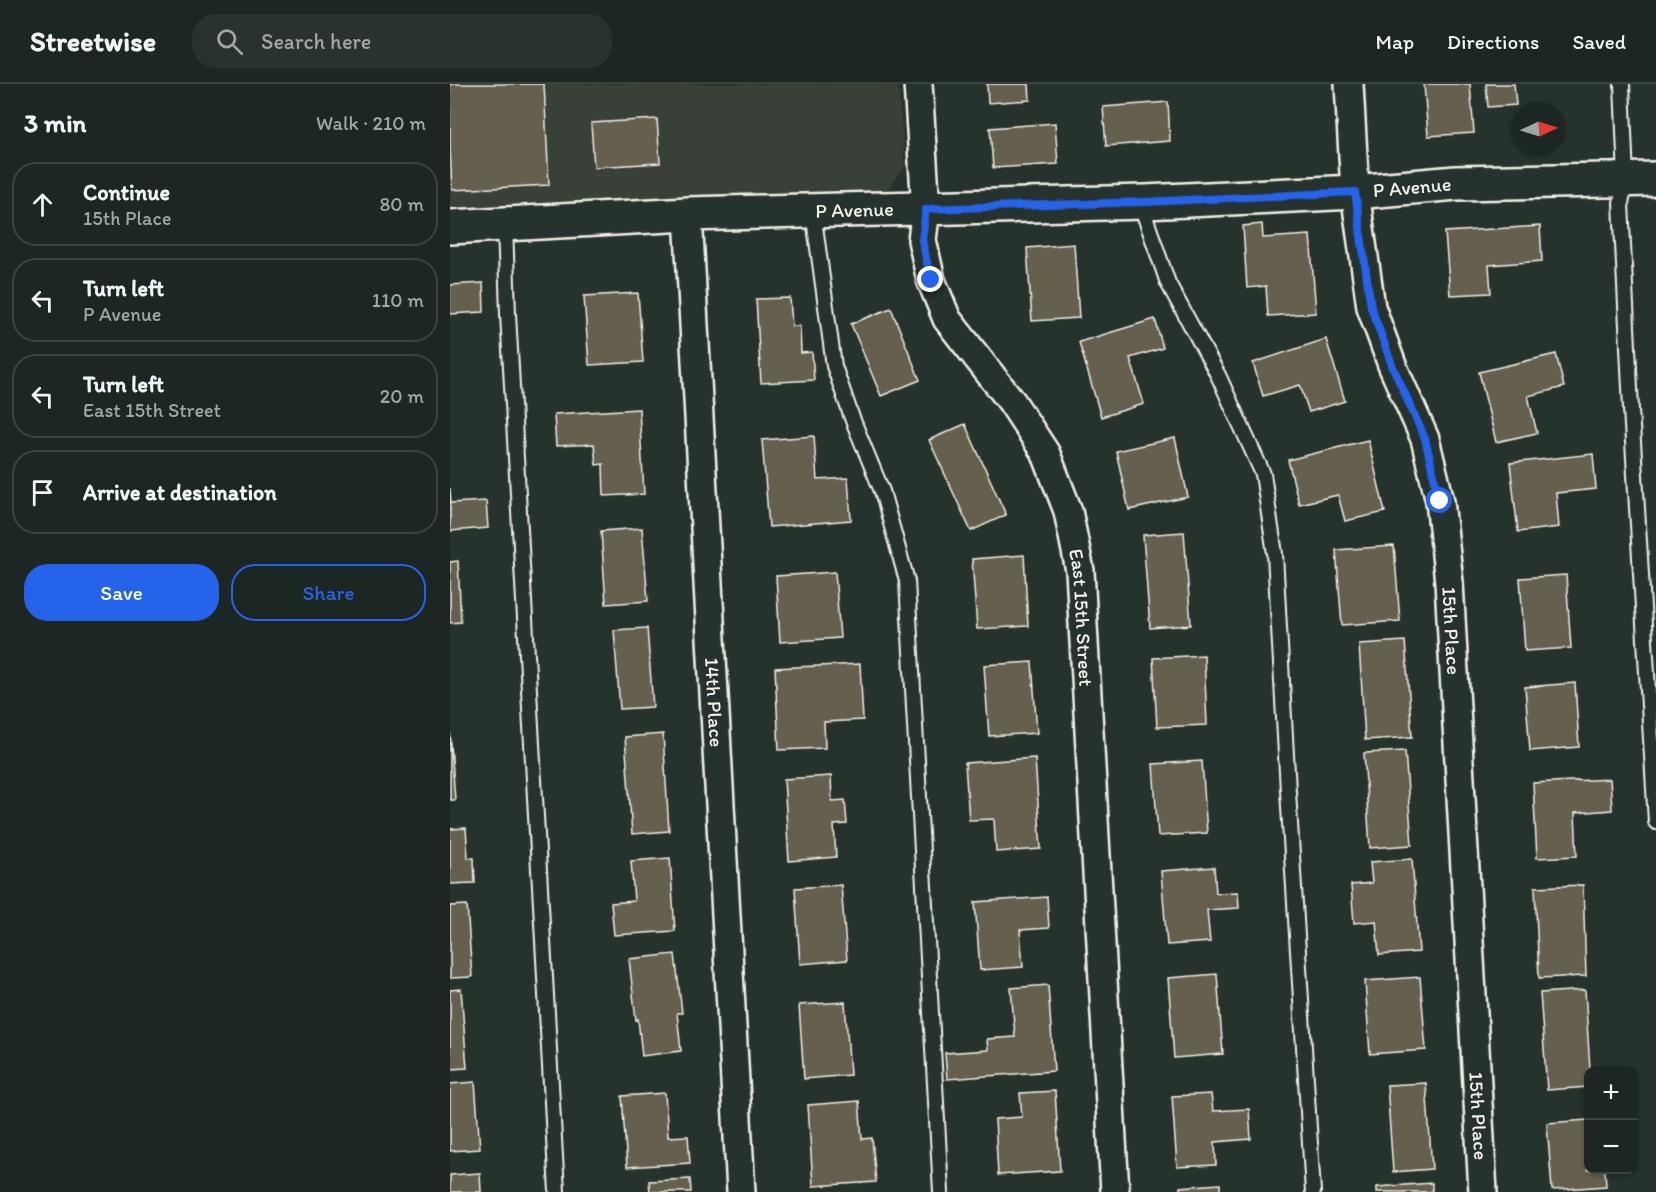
<!DOCTYPE html>
<meta charset="utf-8">
<style>
body{margin:0;font-family:Itim,sans-serif;background:#29322f;color:#f1f3f6}
.controls{position:absolute;right:18px;bottom:18px;display:grid;overflow:hidden;border-radius:12px;box-shadow:0 2px 4px #0004}
.controls button{width:54px;height:54px;display:grid;place-items:center;padding:0;border:0;border-bottom:2px solid #3a4340;background:#1c2622;color:#f1f3f6;font:30px sans-serif}
.compass{position:absolute;left:1062px;top:18px;width:54px;height:54px;border-radius:50%;background:#1c2622;box-shadow:0 2px 4px #0004;rotate:86deg}
.stop{position:absolute;width:18px;height:18px;margin:-14px;border:4px solid #2563eb;border-radius:50%;background:#fff}
.stop.end{background:#2563eb;border-color:#fff;box-shadow:0 2px 6px #0008}
.list{margin:0;padding:0;list-style:none}
h2{display:flex;justify-content:space-between;align-items:center;height:78px;margin:0;padding:0 24px;font-size:26px}
h2 small{font-size:20px;font-weight:400;color:#a0a5a5}
.list li{display:grid;grid-template-columns:39px 1fr auto;gap:18px;align-items:center;box-sizing:border-box;height:84px;margin:0 12px 12px;padding:0 12px;border:2px solid #3a4340;border-radius:24px}
.list b{display:block;font-size:22px;white-space:nowrap}
.list p{margin:0;font-size:20px;white-space:nowrap;color:#a0a5a5}
.list em{font-size:20px;font-style:normal;color:#a0a5a5}
.actions{display:flex;gap:12px;padding:18px 24px}
.actions a{flex:1;padding:14px 0;border:2px solid #2563eb;border-radius:24px;text-align:center;font-size:21px;color:#2563eb}
.actions .main{background:#2563eb;color:#fff}
.icon{flex:none;width:33px;height:33px;fill:none;stroke:currentColor;stroke-width:2;stroke-linecap:round;stroke-linejoin:round}
.map{position:relative;flex:none;width:1206px;height:1108px;overflow:hidden}
header{display:flex;align-items:center;gap:36px;box-sizing:border-box;height:84px;padding:0 30px;background:#1c2622;border-bottom:2px solid #3a4340}
header strong{font-size:28px}
nav{display:flex;gap:33px;margin-inline-start:auto;font-size:21px}
.search{width:420px;height:54px;background:#29322f;display:flex;align-items:center;gap:15px;box-sizing:border-box;padding:0 21px;border-radius:24px;color:#a0a5a5;font-size:22px}
main{display:flex}
aside{flex:1;background:#1c2622}
.map>svg:first-child{display:block}
</style>
<header>
<strong>Streetwise</strong>
<div class="search"><svg class="icon" aria-label="search" viewBox="0 0 24 24"><circle cx="10" cy="10" r="6"/><path d="M15 15l6 6"/></svg>Search here</div>
<nav><a>Map</a><a>Directions</a><a>Saved</a></nav>
</header>
<main>
<aside>
<h2>3 min<small>Walk · 210 m</small></h2>
<ul class="list">
<li><svg class="icon" aria-label="ahead" viewBox="0 0 24 24"><path d="M12 20V5M6 11l6-6 6 6"/></svg><div><b>Continue</b><p>15th Place</p></div><em>80 m</em></li>
<li><svg class="icon" aria-label="left" viewBox="0 0 24 24"><path d="M17 20v-9H6M10 6l-5 5 5 5"/></svg><div><b>Turn left</b><p>P Avenue</p></div><em>110 m</em></li>
<li><svg class="icon" aria-label="left" viewBox="0 0 24 24"><path d="M17 20v-9H6M10 6l-5 5 5 5"/></svg><div><b>Turn left</b><p>East 15th Street</p></div><em>20 m</em></li>
<li><svg class="icon" aria-label="arrive" viewBox="0 0 24 24"><path d="M6 21V4h12l-3 4 3 4H6"/></svg><div><b>Arrive at destination</b></div></li>
</ul>
<div class="actions"><a class="main">Save</a><a>Share</a></div>
</aside>
<div class="map">
<svg width="1206" height="1108" viewBox="0 0 1206 1108">
<rect width="100%" height="100%" fill="#26332d"/>
<filter id="ink" filterUnits="userSpaceOnUse"><feTurbulence type="fractalNoise" baseFrequency=".0167" numOctaves="2"/><feDisplacementMap in="SourceGraphic" scale="12" xChannelSelector="R" yChannelSelector="G"/><feConvolveMatrix kernelMatrix="1 2 1 2 8 2 1 2 1" color-interpolation-filters="sRGB"/></filter>
<g filter="url(#ink)">
<polygon fill="#394037" points="0,0 448,0 455,82 432,112 0,123"/>
<g fill="#655e4e" stroke="#f4f1e8" stroke-width="1.5">
<polygon points="0,0 94,0 99,101 2,106 0,62"/>
<polygon points="537,0 579,0 580,16 538,19"/>
<polygon points="974,0 1020,0 1024,49 978,52"/>
<polygon points="1036,0 1064,0 1066,21 1038,23"/>
<polygon points="718,18 720,57 656,62 653,23"/>
<polygon points="207,35 210,79 144,83 141,39"/>
<polygon points="605,39 608,80 543,84 540,44"/>
<polygon points="812,140 813,154 860,151 866,229 818,232 816,202 797,204 793,142"/>
<polygon points="1090,142 1092,177 1039,181 1041,209 1000,211 995,148"/>
<polygon points="624,160 629,234 582,237 577,164"/>
<polygon points="33,199 34,228 0,230 0,201"/>
<polygon points="188,209 193,278 139,281 134,212"/>
<polygon points="340,214 342,242 350,242 351,269 362,268 364,296 311,299 306,215"/>
<polygon points="441,224 470,296 431,312 401,240"/>
<polygon points="705,235 713,264 680,274 694,320 651,333 629,258"/>
<polygon points="876,255 895,317 859,328 850,301 813,312 803,279"/>
<polygon points="1106,270 1114,303 1078,312 1087,349 1046,358 1029,288"/>
<polygon points="189,325 194,410 154,412 153,380 146,381 144,360 106,362 104,330"/>
<polygon points="515,340 556,431 521,447 479,356"/>
<polygon points="364,352 367,396 398,394 401,436 319,443 312,356"/>
<polygon points="725,354 738,413 679,426 666,367"/>
<polygon points="918,356 935,428 895,437 888,411 849,420 838,376"/>
<polygon points="1143,370 1146,405 1106,409 1109,443 1068,448 1060,379"/>
<polygon points="0,404 1,419 36,417 38,444 0,447"/>
<polygon points="192,444 198,517 156,520 151,447"/>
<polygon points="734,448 741,541 700,544 693,451"/>
<polygon points="944,462 950,537 892,541 886,466"/>
<polygon points="574,471 578,542 527,545 522,475"/>
<polygon points="8,477 11,538 0,539 0,478"/>
<polygon points="385,488 390,554 330,558 326,492"/>
<polygon points="1116,491 1121,564 1075,567 1070,494"/>
<polygon points="197,544 203,623 170,625 164,546"/>
<polygon points="955,557 962,653 915,656 909,560"/>
<polygon points="754,571 757,641 707,643 703,574"/>
<polygon points="582,578 587,649 539,652 534,581"/>
<polygon points="410,580 413,636 374,638 375,664 329,666 325,584"/>
<polygon points="1125,599 1129,663 1080,667 1075,603"/>
<polygon points="0,647 5,716 0,716"/>
<polygon points="213,650 219,747 182,750 175,653"/>
<polygon points="955,667 962,761 920,764 914,669"/>
<polygon points="585,674 591,765 546,768 544,735 519,736 515,679"/>
<polygon points="752,677 757,749 708,752 703,680"/>
<polygon points="381,692 382,717 395,716 397,740 384,741 386,773 339,777 334,695"/>
<polygon points="1160,695 1162,726 1125,729 1127,772 1087,774 1083,699"/>
<polygon points="16,744 18,774 24,774 25,799 0,800 0,745"/>
<polygon points="220,774 225,847 164,851 161,819 184,817 181,777"/>
<polygon points="962,775 969,868 929,871 926,837 904,839 901,801 922,799 920,778"/>
<polygon points="764,783 766,809 788,808 789,824 757,826 760,858 717,861 711,787"/>
<polygon points="391,801 397,876 350,880 345,804"/>
<polygon points="1133,801 1136,892 1089,894 1085,803"/>
<polygon points="597,813 599,844 570,846 573,883 530,886 525,818"/>
<polygon points="17,821 22,893 0,894 0,822"/>
<polygon points="225,870 232,929 227,929 231,967 192,972 188,935 186,936 179,875"/>
<polygon points="767,890 773,970 724,974 718,894"/>
<polygon points="970,893 976,966 920,970 915,897"/>
<polygon points="598,901 604,987 497,995 495,969 538,966 537,955 565,953 561,904"/>
<polygon points="11,905 17,984 0,985 0,906"/>
<polygon points="1135,906 1140,986 1138,986 1138,1003 1097,1006 1090,909"/>
<polygon points="395,918 400,991 354,995 349,921"/>
<polygon points="25,998 30,1065 0,1067 0,1000"/>
<polygon points="976,999 982,1085 943,1088 937,1001"/>
<polygon points="605,1007 610,1087 548,1091 545,1035 572,1033 570,1009"/>
<polygon points="215,1009 218,1053 238,1052 240,1079 177,1083 172,1012"/>
<polygon points="761,1010 763,1027 799,1025 801,1055 765,1058 766,1081 727,1083 722,1012"/>
<polygon points="409,1017 412,1055 422,1054 426,1098 363,1102 358,1021"/>
<polygon points="1138,1036 1138,1086 1155,1086 1156,1102 1102,1106 1097,1039"/>
<polygon points="30,1089 31,1108 0,1108 0,1091"/>
<polygon points="240,1095 241,1108 200,1108 199,1097"/>
<polygon points="982,1099 982,1108 927,1108 927,1103"/>
<polygon points="770,1100 770,1108 730,1108 730,1103"/>
</g>
<g fill="none" stroke-linecap="round" stroke-linejoin="round">
<defs>
<g id="lane">
<polyline points="1172,0 1176,95 1171,119 1181,325 1206,738"/>
<polyline points="690,118 718,199 768,291 813,390 825,470 838,707 863,1108"/>
<polyline points="363,127 384,282 402,334 432,407 457,497 491,1108"/>
<polyline points="55,140 58,230 107,1108"/>
</g>
<g id="street">
<path id="s1" d="M 468,0 L 476,125 L 472,156 L 481,196 L 497,235 L 562,318 L 596,370 L 618,427 L 630,487 L 665,1108"/>
<path id="s2" d="M 899,0 L 905,108 L 921,223 L 942,281 L 975,355 L 990,417 L 999,498 L 1033,1108"/>
<path id="s3" d="M 238,130 L 291,1108"/>
</g>
<g id="secondary">
<path id="s4" d="M 0,143 L 238,130 L 695,118 L 905,108 L 1006,99 L 1206,95"/>
</g>
</defs>
<use href="#lane" stroke="#f4f1e8" stroke-width="18"/>
<use href="#street" stroke="#f4f1e8" stroke-width="32"/>
<use href="#secondary" stroke="#f4f1e8" stroke-width="38"/>
<use href="#lane" stroke="#26332d" stroke-width="14"/>
<use href="#street" stroke="#26332d" stroke-width="27"/>
<use href="#secondary" stroke="#26332d" stroke-width="33"/>
</g>
</g>
<g fill="none" stroke-linecap="round" stroke-linejoin="round" filter="url(#ink)">
<polyline stroke="#2563eb" stroke-width="8" points="481,196 472,156 476,125 695,118 905,108 921,223 942,281 975,355 990,417"/>
</g>
<g text-anchor="middle" stroke-width="4.5" stroke-linejoin="round" paint-order="stroke">
<g font-size="20" fill="#f4f1e8" stroke="#26332d">
<text dy="7" stroke="none"><textPath href="#s4" startOffset="963">P Avenue</textPath></text>
<text dy="7" stroke="none"><textPath href="#s4" startOffset="405">P Avenue</textPath></text>
<text dy="7" stroke="none"><textPath href="#s1" startOffset="576">East 15th Street</textPath></text>
<text dy="7" stroke="none"><textPath href="#s2" startOffset="561">15th Place</textPath></text>
<text dy="7" stroke="none"><textPath href="#s3" startOffset="489">14th Place</textPath></text>
<text dy="7" stroke="none"><textPath href="#s2" startOffset="1047">15th Place</textPath></text>
</g>
</g>
</svg>
<div class="controls">
<button>+</button>
<button>−</button>
</div>
<svg class="compass" viewBox="-18 -18 36 36"><path d="M0-13l5 13h-10z" fill="#e53935"/><path d="M0 13l5-13h-10z" fill="#a0a5a5"/></svg>
<div class="stop" style="left:990px;top:417px"></div>
<div class="stop end" style="left:481px;top:196px"></div>
</div>
</main>
